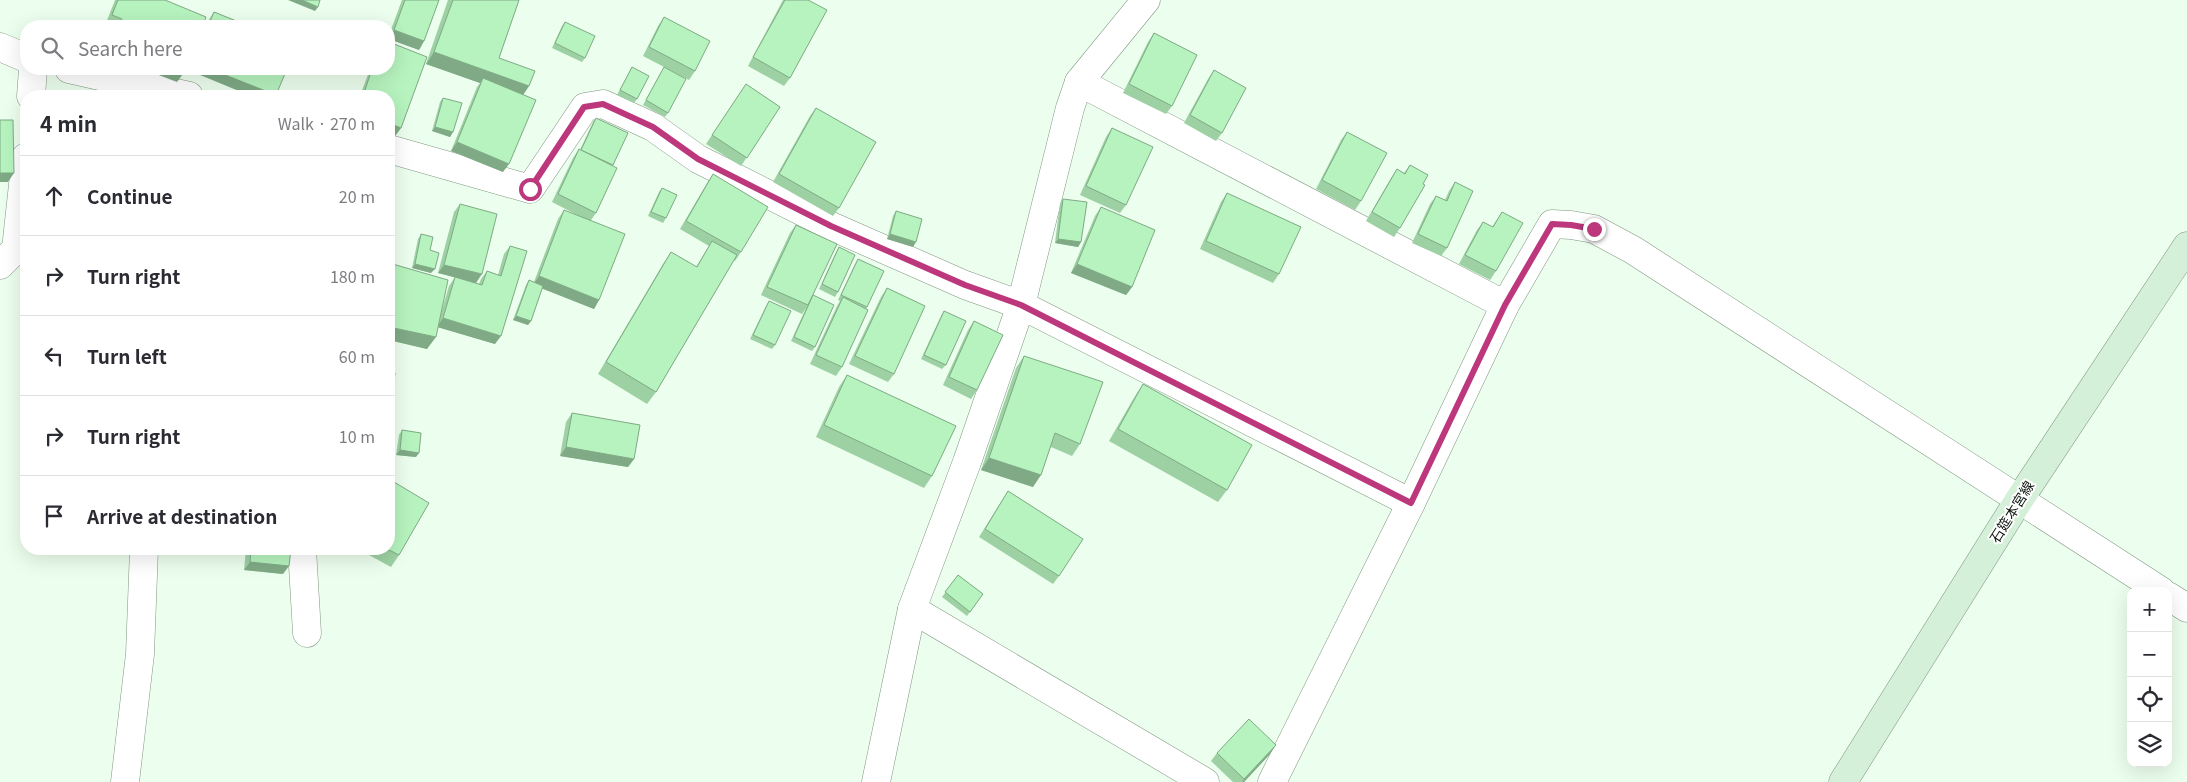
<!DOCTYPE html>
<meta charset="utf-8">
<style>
body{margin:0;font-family:Georgia,"Noto Sans JP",serif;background:#f2f2f3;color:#2b2b33}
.controls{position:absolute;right:15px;bottom:15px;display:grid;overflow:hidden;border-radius:10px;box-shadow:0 5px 20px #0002}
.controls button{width:45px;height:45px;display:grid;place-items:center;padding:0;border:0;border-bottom:1px solid #e1e1e2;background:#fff;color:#2b2b33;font:25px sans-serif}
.stop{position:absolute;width:15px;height:15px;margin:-11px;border:4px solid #bc377b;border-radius:50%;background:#fff}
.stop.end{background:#bc377b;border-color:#fff;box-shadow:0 1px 5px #0008}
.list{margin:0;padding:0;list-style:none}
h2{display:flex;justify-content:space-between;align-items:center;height:65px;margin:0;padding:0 20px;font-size:21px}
h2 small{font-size:16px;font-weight:400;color:#7c7c81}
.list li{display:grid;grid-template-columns:32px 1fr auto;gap:15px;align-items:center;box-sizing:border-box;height:80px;padding:0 20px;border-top:1px solid #e1e1e2}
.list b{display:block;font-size:19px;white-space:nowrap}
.list em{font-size:16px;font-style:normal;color:#7c7c81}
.icon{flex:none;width:28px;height:28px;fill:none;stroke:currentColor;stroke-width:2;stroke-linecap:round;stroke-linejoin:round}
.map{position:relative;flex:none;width:2187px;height:782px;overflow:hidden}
.search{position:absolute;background:#fff;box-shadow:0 5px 20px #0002;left:20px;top:20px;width:375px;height:55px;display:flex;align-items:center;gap:12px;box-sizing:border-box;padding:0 18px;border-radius:20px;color:#7c7c81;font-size:19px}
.panel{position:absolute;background:#fff;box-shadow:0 5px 20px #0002;left:20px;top:90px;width:375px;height:465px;border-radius:20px}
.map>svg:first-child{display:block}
</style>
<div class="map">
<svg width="2187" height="782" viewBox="0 0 2187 782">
<rect width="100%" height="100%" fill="#ecfeed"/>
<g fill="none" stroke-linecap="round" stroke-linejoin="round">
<defs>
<g id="minor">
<polyline points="0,47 26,58"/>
<polyline points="69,69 189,96"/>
<polyline points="1079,82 1505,305"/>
<polyline points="31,96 33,69"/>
<polyline points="389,149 530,189 585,107 603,104 653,127 698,159 831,226 965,285 1021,305 1411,503"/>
<polyline points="0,265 16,249 26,157"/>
<polyline points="302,549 307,633"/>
<polyline points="2168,596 2187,608"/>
<polyline points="912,609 1205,782"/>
<polyline points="125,782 140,654 144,549"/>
<polyline points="876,782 912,609 967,462 1021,305 1070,108 1079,82 1146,0"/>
<polyline points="1272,782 1411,503 1505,305 1552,224 1571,225 1594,229 1633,250 2161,591"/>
</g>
<polyline id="secondary" points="1843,782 2019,500 2187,246"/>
</defs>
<use href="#minor" stroke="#819683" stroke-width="29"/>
<use href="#secondary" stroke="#819683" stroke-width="29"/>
<use href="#minor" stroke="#fff" stroke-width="28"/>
<use href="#secondary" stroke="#d4f0d9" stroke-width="28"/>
</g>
<g fill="#9dd1a3">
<polygon points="115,0 165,0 203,26 113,26 106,23"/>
<polygon points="402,0 439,0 424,41 419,50 389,39 389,35"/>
<polygon points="448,0 519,0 499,58 529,86 523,95 503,172 451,151 477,87 480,83 426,64"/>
<polygon points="783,0 808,0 790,78 784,86 748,66"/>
<polygon points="214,12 249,26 206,26 208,21"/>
<polygon points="664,17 695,71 689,80 643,56 658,26"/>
<polygon points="565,22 585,58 582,62 552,48 562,26"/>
<polygon points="1154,33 1172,106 1166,114 1123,93 1148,42"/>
<polygon points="632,67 637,99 634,103 617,95"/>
<polygon points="664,67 668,113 665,117 643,105"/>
<polygon points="370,69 389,69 401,128 395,136 389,134 389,96 360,96"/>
<polygon points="1214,70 1222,133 1216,141 1184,123 1208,79"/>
<polygon points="746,84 780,107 741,166 706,144"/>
<polygon points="443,98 453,132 450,137 432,131 440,102"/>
<polygon points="816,108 839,208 833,216 773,182 810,116"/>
<polygon points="596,118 613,165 596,213 591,220 599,300 594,309 542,288 531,321 528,325 513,320 526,285 529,280 534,282 558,219 564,210 581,217 552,202 573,158 579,149 580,150 593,122"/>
<polygon points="1112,128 1126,205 1120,213 1080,195 1106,137"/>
<polygon points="1347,132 1361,201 1355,210 1316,189 1341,140"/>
<polygon points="1410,165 1400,228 1394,237 1366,221 1391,178 1397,169 1404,173"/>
<polygon points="713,174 741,252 735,261 734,260 656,392 647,404 598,374 663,264 671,252 696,267 709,246 680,229 707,183"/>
<polygon points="1455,182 1447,248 1441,256 1412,243 1430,204 1436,196 1445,200 1449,191"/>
<polygon points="662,188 666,218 663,223 648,216 659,192"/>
<polygon points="1227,193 1279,274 1273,283 1200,249 1221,202"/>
<polygon points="1063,199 1081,242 1078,247 1055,243 1060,203"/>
<polygon points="460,204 476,283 458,278 479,284 481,279 487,271 498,275 504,254 510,246 495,344 438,327 427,349 389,340 389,263 441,313 449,286 455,277 438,273 454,212"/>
<polygon points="1101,207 1132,287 1126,295 1071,273 1095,216"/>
<polygon points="896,211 913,247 887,239 893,216"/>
<polygon points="1502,212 1496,271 1490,280 1459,264 1477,230 1483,222 1492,227"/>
<polygon points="796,225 812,297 815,347 812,351 791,341 806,308 802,314 761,295 790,233"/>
<polygon points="421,234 430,250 431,273 412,268 418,239"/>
<polygon points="839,247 838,292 835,297 819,289 836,252"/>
<polygon points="858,259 867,307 842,367 836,376 810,364 837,306 840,301 838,300 855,264"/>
<polygon points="887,288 894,374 888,382 849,364 881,297"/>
<polygon points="769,301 775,345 772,349 750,339 766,306"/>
<polygon points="944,311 946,365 942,369 921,359 941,316"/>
<polygon points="974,321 977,390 971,399 943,385 968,330"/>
<polygon points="1024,356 1080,444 1072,456 1051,447 1033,487 981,470 1016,368"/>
<polygon points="847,375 932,476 924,488 816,437 839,387"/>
<polygon points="1143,384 1227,490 1218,502 1109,441 1135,396"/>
<polygon points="572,413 634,459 628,467 560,456 566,422"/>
<polygon points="402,430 416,457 396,455 399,435"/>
<polygon points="1008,491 1059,576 1053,584 979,537"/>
<polygon points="246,549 291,549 283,574 244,570"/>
<polygon points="358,549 389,549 399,555 391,567"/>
<polygon points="958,575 983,594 967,616 942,597"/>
<polygon points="1217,753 1270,754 1244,782 1233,782 1211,761"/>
</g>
<g fill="#7faa85">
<polygon points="288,0 302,0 318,7 315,11"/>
<polygon points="394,30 424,41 419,50 389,39 389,37"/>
<polygon points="434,52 529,86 521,98 483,78 480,83 426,64"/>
<polygon points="143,69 170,69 183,74 177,82"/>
<polygon points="189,69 210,69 276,95 275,96 251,96 188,70"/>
<polygon points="389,123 401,128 395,136 389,134"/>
<polygon points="435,127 453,132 450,137 432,131"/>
<polygon points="457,142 509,164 503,172 451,151"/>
<polygon points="0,173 14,173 8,182 0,182"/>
<polygon points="890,234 916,242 913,247 887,239"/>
<polygon points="1058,239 1081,242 1078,247 1055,243"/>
<polygon points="415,264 435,269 431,273 412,268"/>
<polygon points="1077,264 1132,287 1126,295 1071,273"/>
<polygon points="444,265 482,274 476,283 438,273"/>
<polygon points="539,276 599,300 594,309 533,285"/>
<polygon points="516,316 531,321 528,325 513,320"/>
<polygon points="443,318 501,336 495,344 437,327"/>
<polygon points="389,327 436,337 427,349 389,340"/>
<polygon points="566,447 634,459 628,467 560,456"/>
<polygon points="400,450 419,453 416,457 396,455"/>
<polygon points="989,458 1041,475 1033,487 981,470"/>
<polygon points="250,562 289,566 283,574 244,570"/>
<polygon points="1276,745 1270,754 1244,782 1242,782"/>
</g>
<g fill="#b6f3be" stroke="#7faa85">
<polygon points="118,0 165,0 206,17 203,26 119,26 122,19 112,15"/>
<polygon points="302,0 320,0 318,7"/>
<polygon points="405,0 439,0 424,41 394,30"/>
<polygon points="453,0 519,0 499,58 535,71 529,86 434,52"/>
<polygon points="785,0 808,0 827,10 790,78 753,57"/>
<polygon points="214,12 249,26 208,26"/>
<polygon points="664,17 710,41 695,71 649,47"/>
<polygon points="565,22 595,36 585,58 555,43"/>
<polygon points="1154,33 1197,55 1172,106 1129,84"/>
<polygon points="389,42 427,57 401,128 389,123 389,96 363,96 372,69 389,69"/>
<polygon points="632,67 649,76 637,99 620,90"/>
<polygon points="664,67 686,79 668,113 646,100"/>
<polygon points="170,69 186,69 183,74"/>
<polygon points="210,69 287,69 276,95"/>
<polygon points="1214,70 1246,88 1222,133 1190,115"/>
<polygon points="483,78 536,100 509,164 457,142"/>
<polygon points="746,84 780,107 747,158 712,135"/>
<polygon points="443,98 462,103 453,132 435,127"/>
<polygon points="816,108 876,142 839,208 779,174"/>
<polygon points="596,118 628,133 613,165 581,150"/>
<polygon points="0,120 13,120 14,173 0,173"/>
<polygon points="1112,128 1153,147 1126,205 1086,186"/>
<polygon points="1347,132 1387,153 1361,201 1322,180"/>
<polygon points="579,149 617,168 596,213 558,194"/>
<polygon points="1410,165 1428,175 1423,184 1425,185 1400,228 1372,212 1397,169 1405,174"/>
<polygon points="713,174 768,207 741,252 686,221"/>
<polygon points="1455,182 1473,191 1447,248 1418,234 1436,196 1447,201"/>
<polygon points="662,188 677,195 666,218 651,212"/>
<polygon points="1227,193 1301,227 1279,274 1206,241"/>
<polygon points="1063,199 1087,202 1081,242 1058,239"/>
<polygon points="460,204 497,214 482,274 444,265"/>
<polygon points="1101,207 1155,230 1132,287 1077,264"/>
<polygon points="564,210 625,234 599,300 539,276"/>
<polygon points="896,211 922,219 916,242 890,234"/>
<polygon points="1502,212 1523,223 1496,271 1465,255 1483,222 1493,227"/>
<polygon points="796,225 837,244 808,305 767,287"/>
<polygon points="421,234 433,237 430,250 439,253 435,269 415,264"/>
<polygon points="712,241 737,255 656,392 606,362 671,252 697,267"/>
<polygon points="510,246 527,251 501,336 443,318 455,277 482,285 487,271 501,276"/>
<polygon points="839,247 855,255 838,292 822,284"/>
<polygon points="858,259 884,271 867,307 841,295"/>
<polygon points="389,263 448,280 436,337 389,327"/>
<polygon points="529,280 543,286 531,321 516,316"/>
<polygon points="887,288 925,306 894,374 855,356"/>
<polygon points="813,295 834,305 815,347 794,337"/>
<polygon points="843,297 868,310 842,367 816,355"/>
<polygon points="769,301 791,311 775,345 753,335"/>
<polygon points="944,311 966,321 946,365 924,355"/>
<polygon points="974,321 1003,335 977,390 949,377"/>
<polygon points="1024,356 1103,382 1080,444 1055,433 1041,475 989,458"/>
<polygon points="389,372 395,373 389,426"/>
<polygon points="847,375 956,426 932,476 824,425"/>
<polygon points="1143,384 1252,445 1227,490 1118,429"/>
<polygon points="572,413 640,425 634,459 566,447"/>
<polygon points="402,430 421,433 419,453 400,450"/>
<polygon points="389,479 429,503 399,555 387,549 389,549"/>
<polygon points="1008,491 1083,539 1059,576 985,529"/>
<polygon points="251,549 291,549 289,566 250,562"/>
<polygon points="958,575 983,594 970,612 945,592"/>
<polygon points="1249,719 1276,745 1244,779 1217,753"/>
</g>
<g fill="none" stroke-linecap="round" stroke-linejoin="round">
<polyline stroke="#bc377b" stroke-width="6" points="530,189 584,107 603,104 653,127 698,159 831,226 965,285 1021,305 1411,503 1505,305 1552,224 1571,225 1594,229"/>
</g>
<g text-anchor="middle" stroke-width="4" stroke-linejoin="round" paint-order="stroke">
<g font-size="14" fill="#111912" stroke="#fff">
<text transform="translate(2012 512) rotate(-58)" y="5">石筵本宮線</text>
</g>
</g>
</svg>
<div class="controls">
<button>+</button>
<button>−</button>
<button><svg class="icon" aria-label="locate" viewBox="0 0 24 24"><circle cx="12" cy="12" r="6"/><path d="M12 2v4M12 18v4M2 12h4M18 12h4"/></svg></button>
<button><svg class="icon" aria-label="layers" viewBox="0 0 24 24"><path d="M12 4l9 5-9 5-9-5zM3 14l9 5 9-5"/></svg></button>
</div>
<div class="stop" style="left:530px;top:189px"></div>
<div class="stop end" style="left:1594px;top:229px"></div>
<div class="search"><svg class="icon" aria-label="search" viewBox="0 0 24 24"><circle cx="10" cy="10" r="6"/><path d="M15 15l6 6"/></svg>Search here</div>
<section class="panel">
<h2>4 min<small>Walk · 270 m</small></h2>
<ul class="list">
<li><svg class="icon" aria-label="ahead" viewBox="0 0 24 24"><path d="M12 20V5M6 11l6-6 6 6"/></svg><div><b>Continue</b></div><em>20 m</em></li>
<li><svg class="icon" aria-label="right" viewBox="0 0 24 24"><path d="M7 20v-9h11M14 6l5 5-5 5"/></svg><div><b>Turn right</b></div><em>180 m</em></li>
<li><svg class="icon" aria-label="left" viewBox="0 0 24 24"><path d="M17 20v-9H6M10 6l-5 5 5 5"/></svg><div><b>Turn left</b></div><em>60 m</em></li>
<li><svg class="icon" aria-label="right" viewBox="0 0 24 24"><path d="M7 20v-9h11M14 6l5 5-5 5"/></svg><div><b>Turn right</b></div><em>10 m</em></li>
<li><svg class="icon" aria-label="arrive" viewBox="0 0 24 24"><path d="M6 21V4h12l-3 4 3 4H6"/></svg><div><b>Arrive at destination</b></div></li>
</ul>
</section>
</div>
